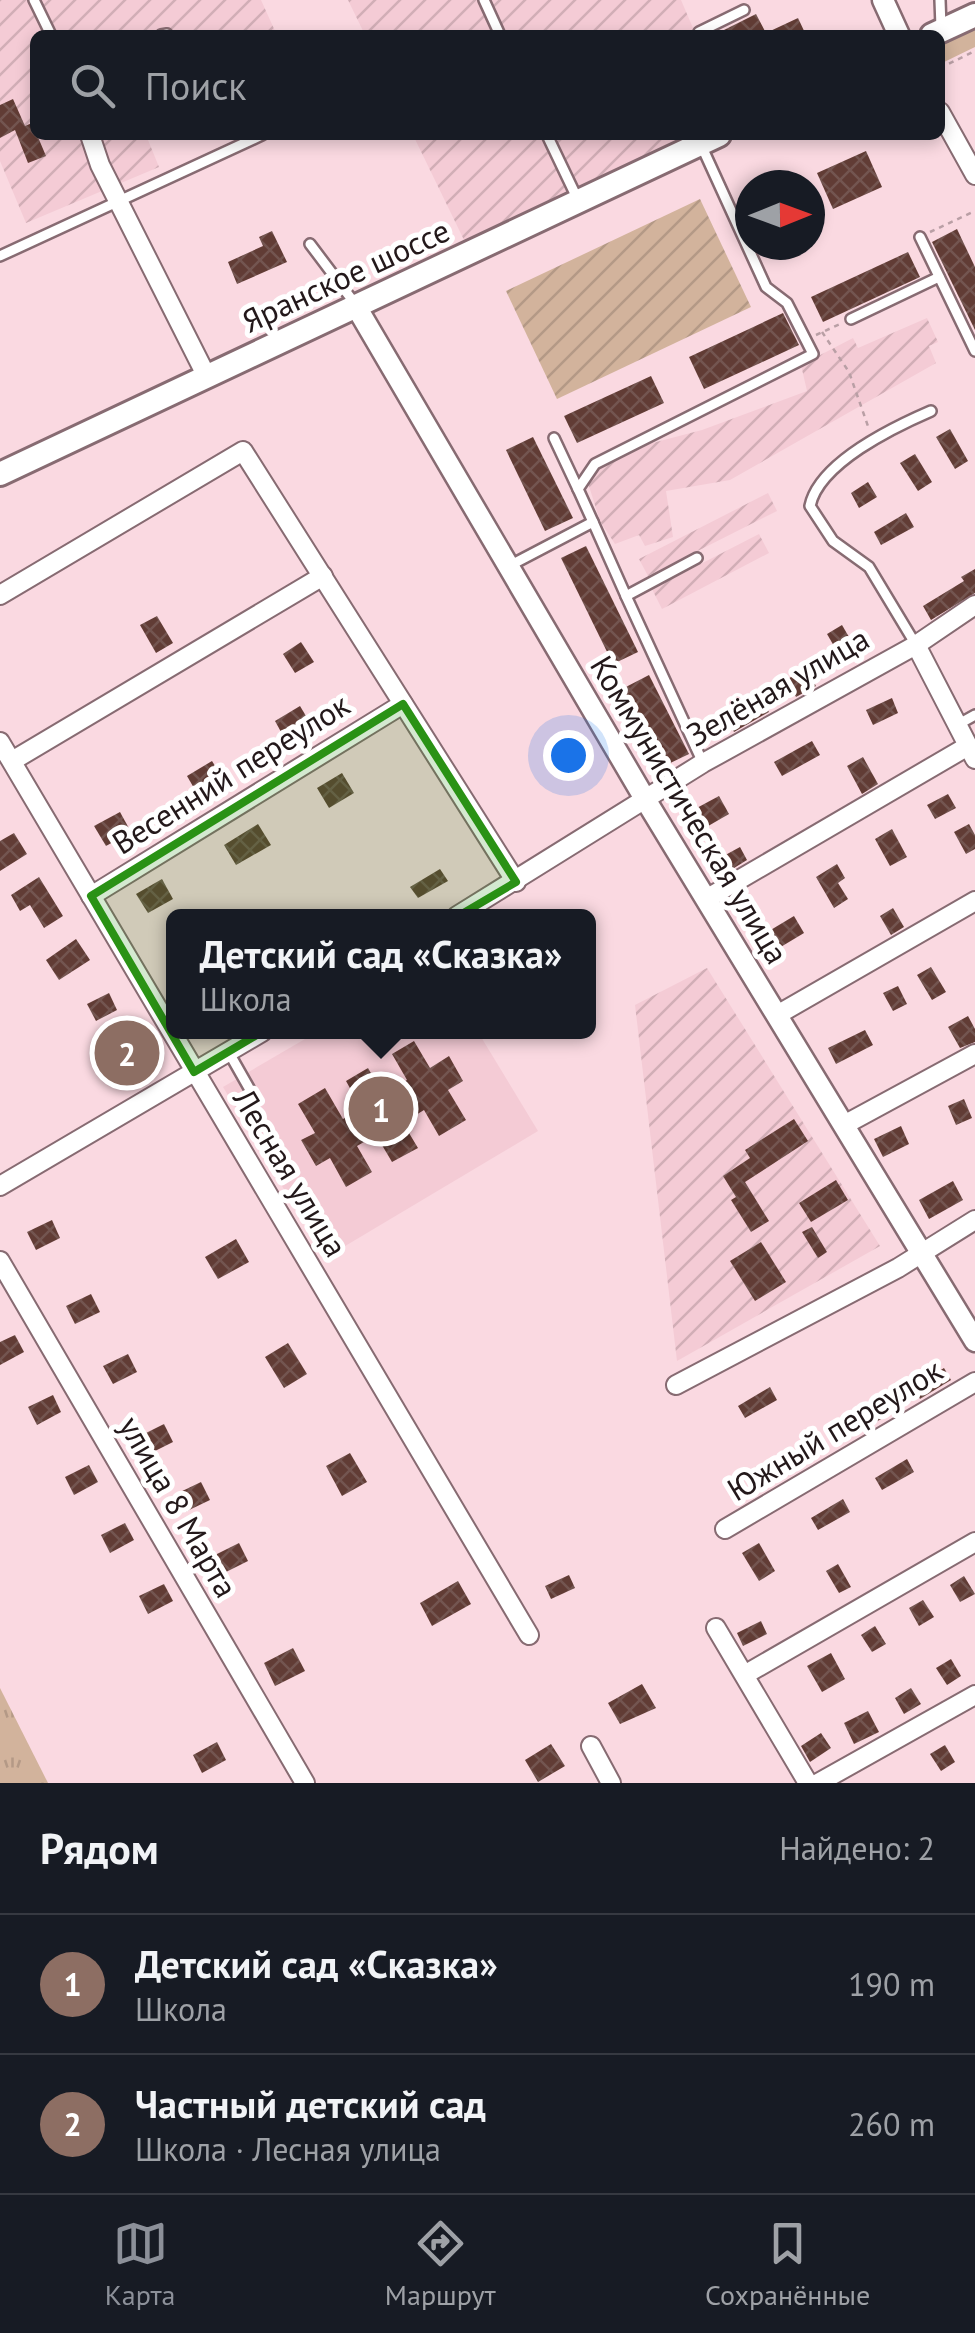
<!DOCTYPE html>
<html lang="ru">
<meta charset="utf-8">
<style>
body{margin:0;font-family:"PT Sans",sans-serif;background:#242831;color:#f1f3f6}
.compass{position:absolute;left:735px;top:170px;width:90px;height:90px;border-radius:50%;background:#171b24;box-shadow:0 5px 15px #0003;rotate:89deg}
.you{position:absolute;left:568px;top:755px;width:35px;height:35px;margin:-25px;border:8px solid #fff;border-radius:50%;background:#1a73e8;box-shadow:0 0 0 15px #1a73e833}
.badge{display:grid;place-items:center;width:65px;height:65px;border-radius:50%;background:#8c9099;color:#fff;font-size:32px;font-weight:700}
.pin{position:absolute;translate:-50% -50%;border:5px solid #fff;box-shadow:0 2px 10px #0006}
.popup{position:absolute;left:166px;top:909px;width:430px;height:130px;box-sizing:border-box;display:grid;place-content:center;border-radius:15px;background:#171b24;filter:drop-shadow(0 2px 8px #0005);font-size:32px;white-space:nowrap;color:#9ea1a6}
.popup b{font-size:38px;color:#f1f3f6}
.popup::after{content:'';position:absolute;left:50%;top:100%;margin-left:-20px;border:20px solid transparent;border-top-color:#171b24}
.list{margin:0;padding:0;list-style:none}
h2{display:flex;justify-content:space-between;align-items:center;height:130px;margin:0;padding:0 40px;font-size:42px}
h2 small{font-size:32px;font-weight:400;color:#9ea1a6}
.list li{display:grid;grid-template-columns:65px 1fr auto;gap:30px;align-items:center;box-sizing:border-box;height:140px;padding:0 40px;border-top:2px solid #363941}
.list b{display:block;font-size:38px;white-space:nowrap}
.list p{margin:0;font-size:32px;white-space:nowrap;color:#9ea1a6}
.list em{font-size:32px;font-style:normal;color:#9ea1a6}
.icon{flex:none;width:55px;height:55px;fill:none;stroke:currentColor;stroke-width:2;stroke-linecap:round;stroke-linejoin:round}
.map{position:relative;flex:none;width:975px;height:1783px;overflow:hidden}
.search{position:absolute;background:#171b24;box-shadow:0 5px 15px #0003;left:30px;right:30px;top:30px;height:110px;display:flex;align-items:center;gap:25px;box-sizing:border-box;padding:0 35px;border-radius:15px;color:#9ea1a6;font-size:38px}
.sheet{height:410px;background:#171b24}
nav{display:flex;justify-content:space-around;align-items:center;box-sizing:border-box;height:140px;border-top:2px solid #363941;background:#171b24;font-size:28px;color:#9ea1a6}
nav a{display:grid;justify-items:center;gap:5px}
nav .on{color:#8c9099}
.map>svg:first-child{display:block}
</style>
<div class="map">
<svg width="975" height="1783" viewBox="0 0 975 1783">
<defs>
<pattern id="industrial-furrows" width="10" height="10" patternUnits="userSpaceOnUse" patternTransform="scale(2.5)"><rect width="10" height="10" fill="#f4cbd5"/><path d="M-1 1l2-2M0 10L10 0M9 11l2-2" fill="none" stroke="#d1aeb6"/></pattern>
<pattern id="grass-tufts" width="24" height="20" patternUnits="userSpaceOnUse" patternTransform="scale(2.5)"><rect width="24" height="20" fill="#d2b39c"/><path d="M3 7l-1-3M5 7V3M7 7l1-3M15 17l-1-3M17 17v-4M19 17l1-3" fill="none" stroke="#b49986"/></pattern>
<pattern id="garden-furrows" width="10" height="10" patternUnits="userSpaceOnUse" patternTransform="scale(2.5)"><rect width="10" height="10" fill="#d2b39c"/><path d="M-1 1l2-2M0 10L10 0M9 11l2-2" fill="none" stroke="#b49986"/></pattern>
<pattern id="building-cross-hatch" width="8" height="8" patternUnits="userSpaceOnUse" patternTransform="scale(2.5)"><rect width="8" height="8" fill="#613c35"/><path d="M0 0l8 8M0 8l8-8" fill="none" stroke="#735550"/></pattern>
</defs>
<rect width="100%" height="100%" fill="#fad9e1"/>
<g fill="#f4cbd5">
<polygon points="133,1032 148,1059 121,1075 105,1047"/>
<polygon points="317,1032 478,1032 538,1131 325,1258 223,1087"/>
</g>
<g fill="url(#industrial-furrows)">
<polygon points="0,0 261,0 275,31 266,35 35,35 35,135 146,135 159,167 26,223 0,161"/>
<polygon points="348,0 681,0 696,35 365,35"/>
<polygon points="413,135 688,135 464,240"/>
<polygon points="927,318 938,342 929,346 936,363 730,480 666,491 673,537 645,546 639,535 615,544 600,521 588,483 603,465 637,447 702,430 807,391 801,365 853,338 858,348"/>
<polygon points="768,493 777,511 648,576 639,559"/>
<polygon points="759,534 769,553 662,609 652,589"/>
<polygon points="707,968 880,1246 677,1361 635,1005"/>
</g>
<g fill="url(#grass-tufts)">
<polygon points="975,27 975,47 940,64 940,43"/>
<polygon points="0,1688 48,1783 0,1783"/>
</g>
<polygon fill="url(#garden-furrows)" points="700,199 751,307 557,399 506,291"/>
<g fill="url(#building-cross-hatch)">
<polygon points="756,14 766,33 798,18 806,35 714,35"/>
<polygon points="13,99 25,126 32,123 46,156 28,163 15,130 0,138 0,105"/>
<polygon points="866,151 882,187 833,209 817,173"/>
<polygon points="957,229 975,267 975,330 932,242"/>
<polygon points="272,231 287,262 237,284 228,262 263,246 259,237"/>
<polygon points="908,252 920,277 823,322 811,297"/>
<polygon points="783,313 799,345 704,389 689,357"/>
<polygon points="651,376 664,403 577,443 564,416"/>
<polygon points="950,429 968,461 955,469 936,437"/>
<polygon points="533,437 573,518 545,531 506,450"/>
<polygon points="915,454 932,482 918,491 900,463"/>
<polygon points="868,482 877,497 859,508 851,493"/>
<polygon points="906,513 914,527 881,545 874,532"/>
<polygon points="586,546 638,652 613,664 561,558"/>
<polygon points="975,569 975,593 931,620 923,606 964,581 961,577"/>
<polygon points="157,616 173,643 156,653 140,625"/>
<polygon points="842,625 860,656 845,665 827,634"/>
<polygon points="301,642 314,662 295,673 283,654"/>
<polygon points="806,668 816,686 796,697 786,680"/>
<polygon points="649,675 689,754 662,767 622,689"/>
<polygon points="892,698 898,713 873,725 866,710"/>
<polygon points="762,699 769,712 734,732 727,718"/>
<polygon points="300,706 312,726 286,741 275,721"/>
<polygon points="812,741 820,755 782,776 774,762"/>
<polygon points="863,757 878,784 862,794 847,766"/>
<polygon points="212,761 224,780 198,795 187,776"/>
<polygon points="342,773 354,793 329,808 317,788"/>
<polygon points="948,794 956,808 935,819 927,805"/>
<polygon points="719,796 729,814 703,829 693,810"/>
<polygon points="120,812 131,832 106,846 94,826"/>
<polygon points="258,824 271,845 236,865 224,845"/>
<polygon points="969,824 975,835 975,849 966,854 954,832"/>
<polygon points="892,829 907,857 890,866 875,839"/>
<polygon points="14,833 27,854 0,871 0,841"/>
<polygon points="740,847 747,860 726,873 718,859"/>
<polygon points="837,864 845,878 838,883 848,899 834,908 816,877"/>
<polygon points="440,869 448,881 418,898 410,887"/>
<polygon points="39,877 63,916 44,928 30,905 20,911 11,895"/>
<polygon points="162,879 173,899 148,913 136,894"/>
<polygon points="893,908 904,927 891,935 880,916"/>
<polygon points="794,916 804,933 774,951 764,934"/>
<polygon points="76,939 90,960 59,980 46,960"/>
<polygon points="931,967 946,992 932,1000 917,975"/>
<polygon points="898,986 907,1004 893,1011 883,993"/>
<polygon points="109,993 117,1010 96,1021 87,1004"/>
<polygon points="968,1016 975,1029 975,1042 960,1048 948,1027"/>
<polygon points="865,1030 873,1045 836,1064 828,1048"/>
<polygon points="414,1041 430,1068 449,1056 463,1081 448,1090 466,1120 439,1136 424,1110 403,1123 418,1148 392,1162 376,1135 357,1146 372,1172 346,1187 330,1158 316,1166 301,1140 315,1133 298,1104 325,1088 343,1119 361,1108 346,1081 368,1068 383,1094 407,1080 392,1054"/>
<polygon points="964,1099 972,1118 956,1125 948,1106"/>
<polygon points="794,1119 808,1141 745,1182 769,1221 751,1232 731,1200 736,1197 723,1176 750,1158 745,1150"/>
<polygon points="901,1126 909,1144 883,1157 874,1139"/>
<polygon points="836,1180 848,1200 811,1222 799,1203"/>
<polygon points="953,1181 963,1200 929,1219 919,1200"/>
<polygon points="52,1220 60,1238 36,1250 27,1232"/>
<polygon points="812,1227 827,1252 818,1258 802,1232"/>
<polygon points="236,1239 249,1262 218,1279 205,1257"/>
<polygon points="761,1242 786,1282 755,1301 730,1261"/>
<polygon points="91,1294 100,1312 75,1324 66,1306"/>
<polygon points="15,1335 24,1352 0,1365 0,1342"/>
<polygon points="288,1343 307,1374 284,1388 265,1357"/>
<polygon points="128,1354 137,1372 113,1384 103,1366"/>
<polygon points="944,1368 951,1380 920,1399 913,1387"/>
<polygon points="770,1387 777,1400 745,1418 738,1406"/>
<polygon points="53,1395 61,1412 37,1425 28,1407"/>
<polygon points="876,1406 883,1418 851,1436 844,1424"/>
<polygon points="164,1424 173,1442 149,1454 140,1436"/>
<polygon points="808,1444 814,1456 783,1475 776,1462"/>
<polygon points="350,1453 367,1482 342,1496 326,1466"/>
<polygon points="907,1459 914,1472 882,1490 875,1478"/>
<polygon points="89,1465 98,1482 74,1495 65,1477"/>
<polygon points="201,1482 210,1500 185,1512 176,1494"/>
<polygon points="843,1499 850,1512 818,1530 811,1518"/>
<polygon points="125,1523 134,1540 110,1553 101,1535"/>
<polygon points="239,1543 248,1561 224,1573 215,1555"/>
<polygon points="759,1543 775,1571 759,1581 742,1553"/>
<polygon points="838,1564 851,1587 839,1593 826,1571"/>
<polygon points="569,1575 575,1588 551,1599 545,1586"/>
<polygon points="964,1576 975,1594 960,1602 950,1585"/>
<polygon points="458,1581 471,1604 432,1626 420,1603"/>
<polygon points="164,1584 173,1601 148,1614 139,1596"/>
<polygon points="923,1600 934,1617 919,1626 909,1608"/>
<polygon points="761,1621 767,1634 743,1646 737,1633"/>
<polygon points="875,1626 886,1644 872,1652 861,1635"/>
<polygon points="293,1648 305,1671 275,1686 264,1663"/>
<polygon points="831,1653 845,1679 822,1692 807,1666"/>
<polygon points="951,1659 961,1676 947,1685 936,1668"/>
<polygon points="642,1684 656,1708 620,1724 608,1703"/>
<polygon points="911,1688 921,1704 904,1714 895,1698"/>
<polygon points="868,1711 879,1732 854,1744 844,1723"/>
<polygon points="821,1733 831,1748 810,1762 801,1746"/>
<polygon points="217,1742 226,1760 202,1773 193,1755"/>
<polygon points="551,1744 565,1766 538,1782 525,1760"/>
<polygon points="945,1745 955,1762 941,1771 930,1754"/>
</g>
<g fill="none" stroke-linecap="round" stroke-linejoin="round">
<defs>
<g id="service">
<polyline points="34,0 51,35"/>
<polyline points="484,0 500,35"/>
<polyline points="940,0 941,27"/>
<polyline points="161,35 167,34"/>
<polyline points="700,35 699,32 744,10"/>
<polyline points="547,135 578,200"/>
<polyline points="920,237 975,351"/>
<polyline points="310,244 356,305"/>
<polyline points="0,256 262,135"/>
<polyline points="851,319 939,277"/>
<polyline points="554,438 578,489"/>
<polyline points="593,522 578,489 595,464 813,354 787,303 766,287 702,147"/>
<polyline points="509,566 593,522 626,596 697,558"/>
<polyline points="626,596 703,763"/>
<path d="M 916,645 L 869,567 L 833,541 L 810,506 C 819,463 894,427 931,411"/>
<polyline points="957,725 975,715"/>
<polyline points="228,1051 249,1088"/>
</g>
<g id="minor">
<polyline points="940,112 975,175"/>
<polyline points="90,135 100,165 207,377"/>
<polyline points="0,595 243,451 516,882"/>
<polyline points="916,645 975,759"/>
<polyline points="0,742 529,1635"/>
<polyline points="12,761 323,576"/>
<polyline points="91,896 403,704"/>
<polyline points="706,899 968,746"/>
<polyline points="457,916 703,763 916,645 975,605"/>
<polyline points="777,1015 975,901"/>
<polyline points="844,1125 975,1054"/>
<polyline points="0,1186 262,1032"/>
<polyline points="0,1261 305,1783"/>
<polyline points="676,1385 898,1268 975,1220"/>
<polyline points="725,1529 975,1382"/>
<polyline points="716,1628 808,1783"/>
<polyline points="746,1674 975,1542"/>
<polyline points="591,1746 611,1783"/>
<polyline points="818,1783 975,1695"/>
</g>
<g id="tertiary">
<polyline points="883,0 899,35"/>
<polyline points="357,308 645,799 975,1341"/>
</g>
<g id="secondary">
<polyline points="932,35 975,15"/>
<polyline points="0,474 719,135"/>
</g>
</defs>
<use href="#service" stroke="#876b72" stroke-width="14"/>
<use href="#minor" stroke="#876b72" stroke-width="22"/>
<use href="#tertiary" stroke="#876b72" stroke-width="25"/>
<use href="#secondary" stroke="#876b72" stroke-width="28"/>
<g stroke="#b99fa5" stroke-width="2.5" stroke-dasharray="5 5" stroke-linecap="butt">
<polyline points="316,33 317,35"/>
<polyline points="940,68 975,51"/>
<polyline points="930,232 975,211"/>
<polyline points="822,332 849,372 869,429"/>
<polyline points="816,335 840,324"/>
</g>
<use href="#service" stroke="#fff" stroke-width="9"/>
<use href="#minor" stroke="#fff" stroke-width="18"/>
<use href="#tertiary" stroke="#fff" stroke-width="20"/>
<use href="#secondary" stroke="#fff" stroke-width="22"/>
</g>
<path fill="#2a9215" fill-opacity="0.2" stroke="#2a9215" stroke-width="8" stroke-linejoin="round" d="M 403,704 L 516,882 L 194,1072 L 91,896 Z"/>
<g text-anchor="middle" stroke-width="10" stroke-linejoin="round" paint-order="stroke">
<g font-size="32" fill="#23181a" stroke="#fff">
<text transform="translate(346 276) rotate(-25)" y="11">Яранское шоссе</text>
<text transform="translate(778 687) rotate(-30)" y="11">Зелёная улица</text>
<text transform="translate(231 774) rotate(-32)" y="11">Весенний переулок</text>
<text transform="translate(689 810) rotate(59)" y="11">Коммунистическая улица</text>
<text transform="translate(290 1173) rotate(59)" y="11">Лесная улица</text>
<text transform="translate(835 1430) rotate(-31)" y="11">Южный переулок</text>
<text transform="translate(178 1507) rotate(60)" y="11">улица 8 Марта</text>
</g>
</g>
</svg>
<svg class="compass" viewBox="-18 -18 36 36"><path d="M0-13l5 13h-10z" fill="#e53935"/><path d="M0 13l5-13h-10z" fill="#9ea1a6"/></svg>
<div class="you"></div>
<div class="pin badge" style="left:381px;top:1109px;background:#8d6e63">1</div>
<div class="popup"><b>Детский сад «Сказка»</b>Школа</div>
<div class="pin badge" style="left:127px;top:1053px;background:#8d6e63">2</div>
<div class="search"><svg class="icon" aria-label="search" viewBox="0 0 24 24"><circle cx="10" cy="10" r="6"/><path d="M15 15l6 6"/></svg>Поиск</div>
</div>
<section class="sheet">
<h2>Рядом<small>Найдено: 2</small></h2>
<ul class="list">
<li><span class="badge" style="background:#8d6e63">1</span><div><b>Детский сад «Сказка»</b><p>Школа</p></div><em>190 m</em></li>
<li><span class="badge" style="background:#8d6e63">2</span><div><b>Частный детский сад</b><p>Школа · Лесная улица</p></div><em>260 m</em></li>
</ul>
</section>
<nav>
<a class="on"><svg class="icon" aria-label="map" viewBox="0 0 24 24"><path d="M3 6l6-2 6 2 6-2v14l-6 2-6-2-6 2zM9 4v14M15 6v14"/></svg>Карта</a>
<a><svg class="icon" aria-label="directions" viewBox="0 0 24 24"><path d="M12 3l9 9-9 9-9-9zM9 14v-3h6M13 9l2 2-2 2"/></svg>Маршрут</a>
<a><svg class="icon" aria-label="saved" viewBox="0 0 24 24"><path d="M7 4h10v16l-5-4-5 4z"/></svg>Сохранённые</a>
</nav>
